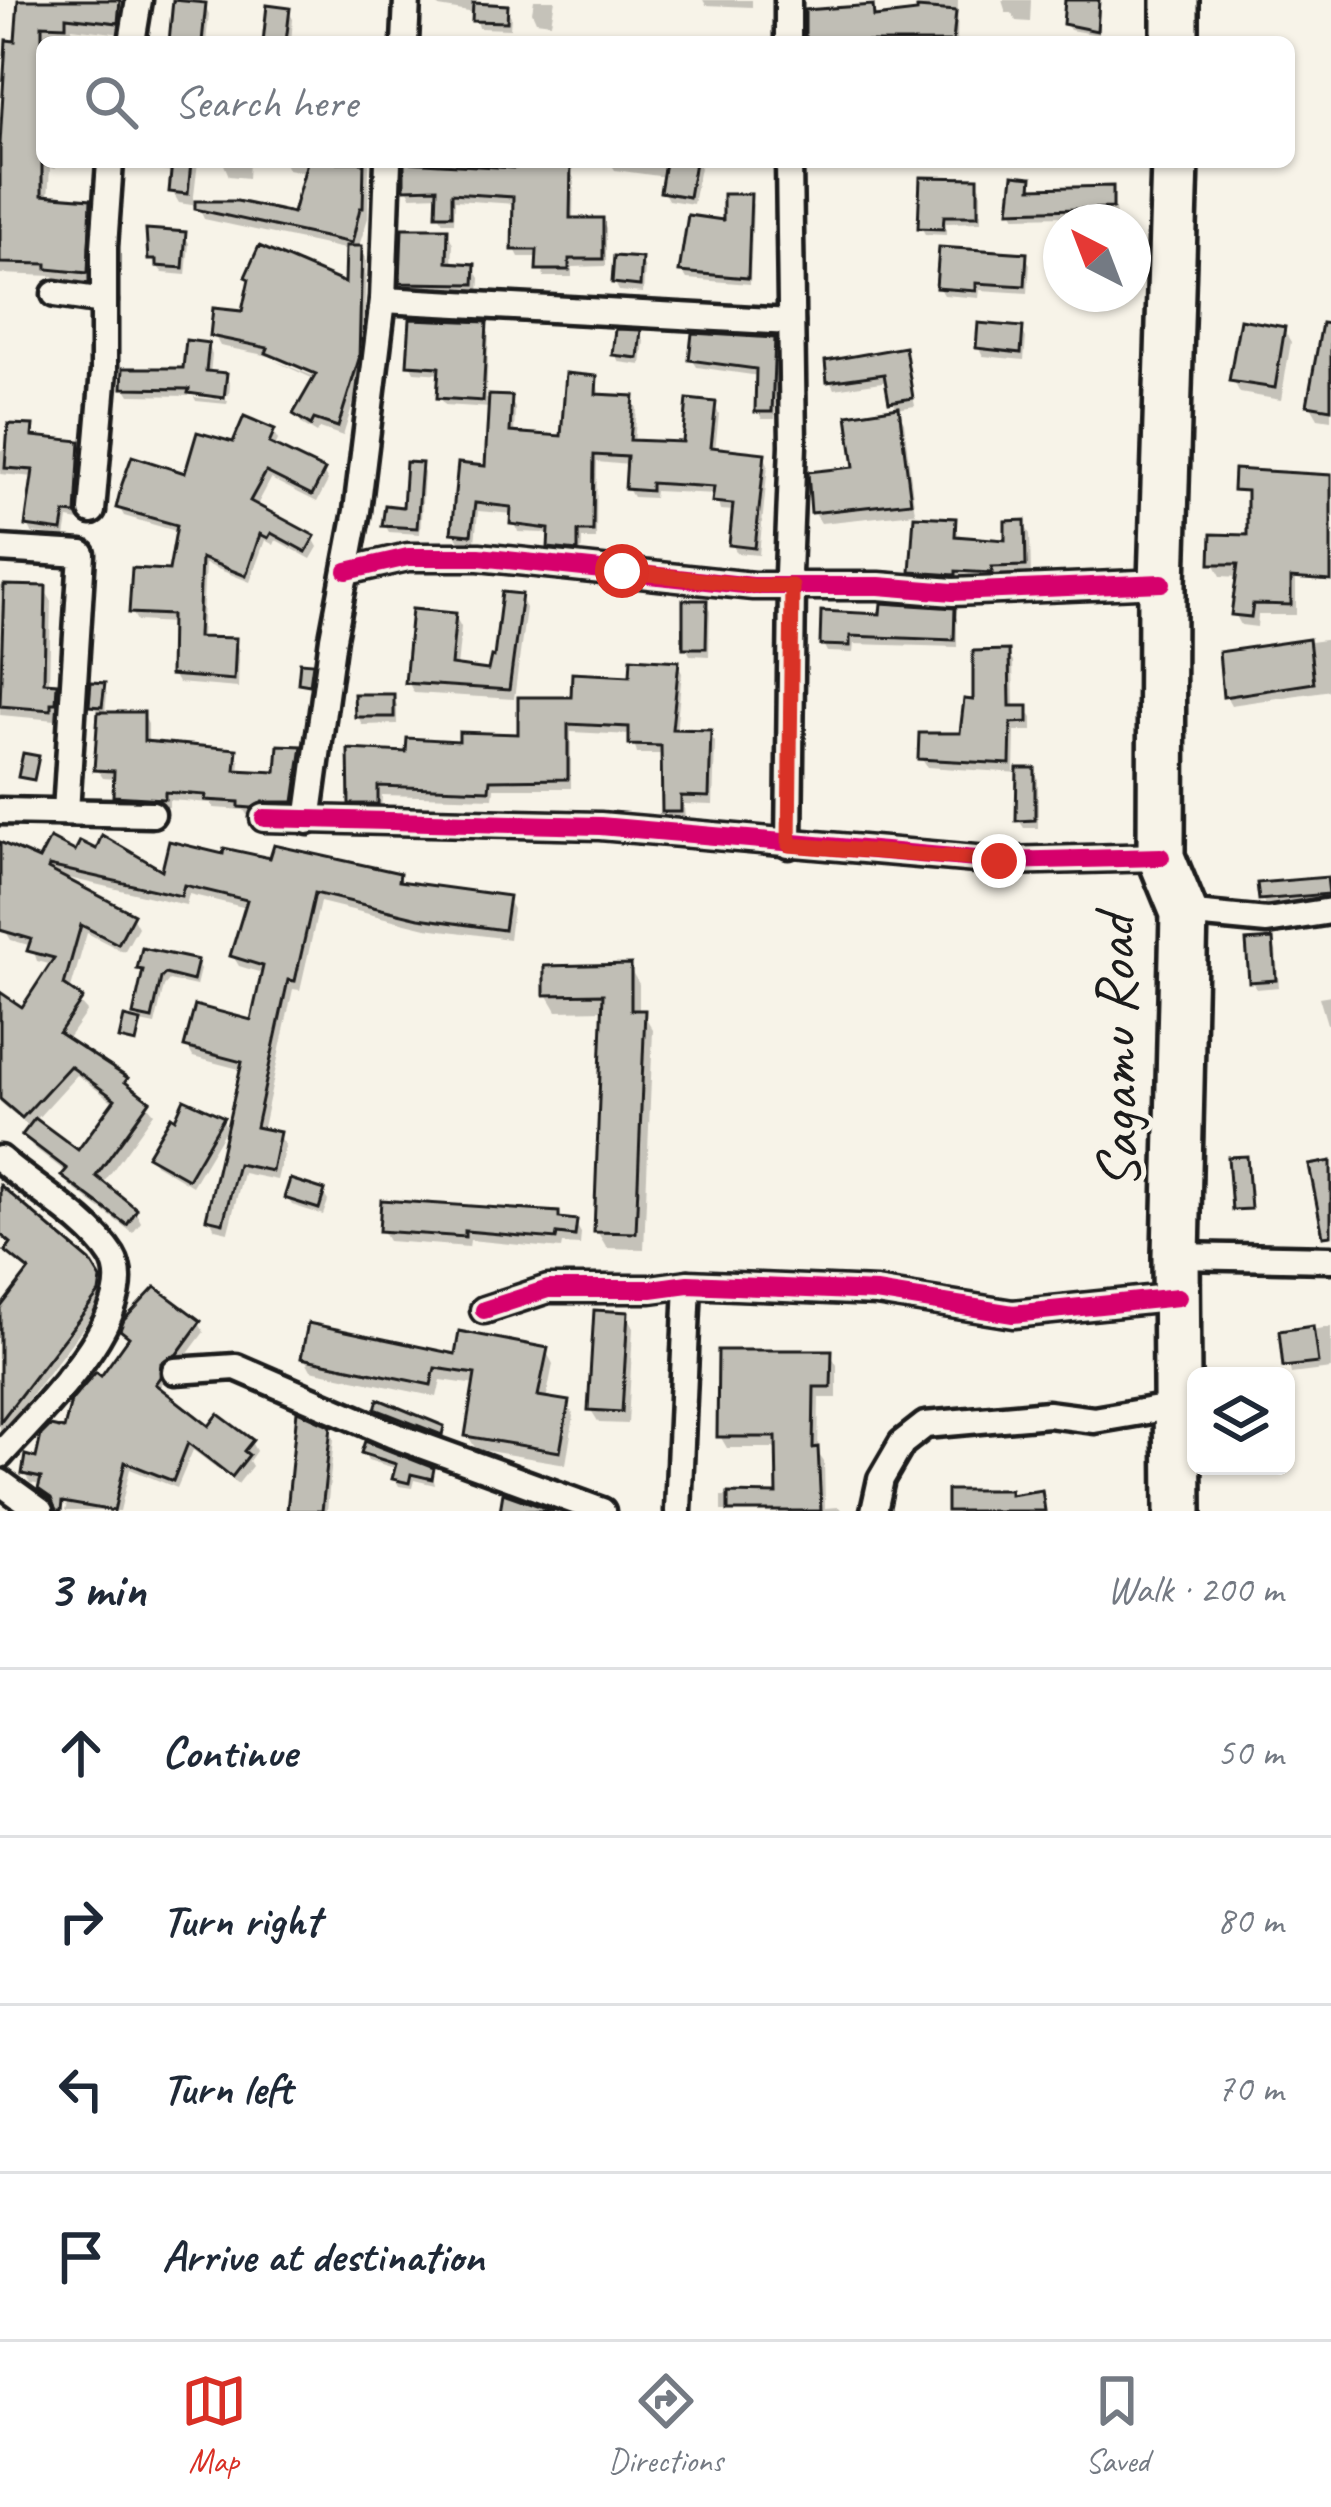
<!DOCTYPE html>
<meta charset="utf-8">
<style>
body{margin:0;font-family:Caveat,sans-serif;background:#f2f2f3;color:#1f2937}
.controls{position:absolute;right:36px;bottom:36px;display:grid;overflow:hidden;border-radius:18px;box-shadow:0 3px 9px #0004}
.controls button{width:108px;height:108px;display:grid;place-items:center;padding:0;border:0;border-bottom:3px solid #e0e1e3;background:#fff;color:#1f2937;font:60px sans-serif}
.compass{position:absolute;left:1043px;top:204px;width:108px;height:108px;border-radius:50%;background:#fff;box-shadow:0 3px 9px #0004;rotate:318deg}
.stop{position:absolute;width:36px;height:36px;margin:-27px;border:9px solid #d93025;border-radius:50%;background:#fff}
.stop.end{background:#d93025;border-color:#fff;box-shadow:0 3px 12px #0008}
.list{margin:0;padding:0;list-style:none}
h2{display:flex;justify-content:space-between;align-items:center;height:156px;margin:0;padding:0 48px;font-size:51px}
h2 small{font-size:39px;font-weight:400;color:#747a83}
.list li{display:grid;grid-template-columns:78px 1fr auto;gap:36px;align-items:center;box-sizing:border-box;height:168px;padding:0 48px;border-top:3px solid #e0e1e3}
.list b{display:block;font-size:45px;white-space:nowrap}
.list em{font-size:39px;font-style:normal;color:#747a83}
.icon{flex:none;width:66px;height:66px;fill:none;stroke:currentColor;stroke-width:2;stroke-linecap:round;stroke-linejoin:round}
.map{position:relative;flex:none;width:1331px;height:1511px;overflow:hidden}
.search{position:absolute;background:#fff;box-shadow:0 3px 9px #0004;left:36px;right:36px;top:36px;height:132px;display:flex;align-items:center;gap:30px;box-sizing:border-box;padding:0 42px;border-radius:18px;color:#747a83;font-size:45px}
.sheet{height:828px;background:#fff}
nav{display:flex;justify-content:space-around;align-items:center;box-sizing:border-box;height:168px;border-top:3px solid #e0e1e3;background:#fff;font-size:33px;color:#747a83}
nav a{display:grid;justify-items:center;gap:6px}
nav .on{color:#d93025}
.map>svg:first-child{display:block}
</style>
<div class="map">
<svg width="1331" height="1511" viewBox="0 0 1331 1511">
<rect width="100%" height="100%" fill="#f7f3e8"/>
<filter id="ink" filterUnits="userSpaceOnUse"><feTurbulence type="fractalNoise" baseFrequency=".00833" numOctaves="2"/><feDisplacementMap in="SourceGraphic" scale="24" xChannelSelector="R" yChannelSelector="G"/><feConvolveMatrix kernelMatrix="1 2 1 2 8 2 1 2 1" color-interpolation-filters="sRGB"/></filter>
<g filter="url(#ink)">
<g fill="#0003" fill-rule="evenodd">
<polygon points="21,0 127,0 123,34 72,28 71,38 42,42 42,162 55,162 55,169 50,168 48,198 89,202 96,215 93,284 57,281 54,276 0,274 0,166"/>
<polygon points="435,0 472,0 471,6 506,8 511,16 510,29 479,28 475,13 439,7"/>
<polygon points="534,0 555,0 551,23 536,21 532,12"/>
<polygon points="703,0 752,0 752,7 706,5"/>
<polygon points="917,0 958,0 957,42 807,42 871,8 878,20 917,15"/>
<polygon points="1002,0 1031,0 1030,22 1016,21 1012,13 1006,13"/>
<polygon points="1068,0 1100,0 1099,35 1070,30 1066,24"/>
<polygon points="205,6 209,14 206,42 174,42"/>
<polygon points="288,11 293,19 291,42 266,42"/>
<polygon points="144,162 198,162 193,204 237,204 295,217 307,173 288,169 284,162 374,162 369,164 368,218 358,249 366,259 363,371 343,436 320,428 317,433 302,424 296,414 316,380 273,360 328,382 331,377 269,352 269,356 220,346 214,335 244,314 348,288 349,250 204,219 198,206 179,203 172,191 174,173 148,169"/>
<polygon points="223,162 249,162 248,178 229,176"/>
<polygon points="407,162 515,162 514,168 569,170 574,178 573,221 602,221 606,229 606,266 572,267 572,277 544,277 540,257 519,257 515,249 516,204 455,200 454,222 443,222 439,214 440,195 411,196 407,188"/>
<polygon points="610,162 701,162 693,204 668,200 663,191 666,177 615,170"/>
<polygon points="1031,179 1035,191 1111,189 1116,215 1016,217 1012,210"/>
<polygon points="977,181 981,188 981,222 946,223 946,235 925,234 921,227"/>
<polygon points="749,197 753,205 750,284 687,279 682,271"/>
<polygon points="446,231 453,243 452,265 473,267 480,278 479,295 410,294 403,283"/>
<polygon points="184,235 189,243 186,275 163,273 151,259"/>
<polygon points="1025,256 1030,264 1028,293 980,290 979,298 944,295 939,287"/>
<polygon points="641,261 645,269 643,293 619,291 615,283"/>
<polygon points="485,325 489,333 486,398 510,399 515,408 514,435 564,439 596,378 600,397 632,399 637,408 634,443 686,446 714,405 719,414 715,450 764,456 768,464 759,555 737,553 732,544 735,511 720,510 716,494 655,491 654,498 633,497 628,489 629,465 597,462 596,539 582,539 581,558 556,556 551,537 544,533 518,532 513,514 478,511 475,542 459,541 454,532 488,469 491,408 445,405 440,397 442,374 414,372 410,364"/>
<polygon points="1283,329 1291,342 1281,400 1240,393 1233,380"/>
<polygon points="1022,330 1026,338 1024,360 983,356 979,348"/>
<polygon points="639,333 644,341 641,365 619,362 615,354"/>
<polygon points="773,341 778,349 775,419 762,419 758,411 759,376 697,367 692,359"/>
<polygon points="1331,341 1331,420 1318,418 1310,404"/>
<polygon points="208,346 212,354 210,374 225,376 230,384 229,395 189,390 189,396 130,395 125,387 185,371"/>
<polygon points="904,350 915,406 896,409 889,381 834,389 830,381"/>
<polygon points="194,397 228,401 227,404 196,401"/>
<polygon points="897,411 904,422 915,513 821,523 814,512 857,470"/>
<polygon points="31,428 36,439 78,443 83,451 79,521 68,519 65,537 32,533 28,525 35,477 0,474 0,450 9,451"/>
<polygon points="273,431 278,440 274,449 323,472 328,481 317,502 271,479 256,507 313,538 318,547 311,559 276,540 274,545 265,540 250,582 205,564 201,640 234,641 239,650 238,688 178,683 173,674 174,623 137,621 132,612 171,573 179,532 124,516 119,507 187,477 235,445"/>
<polygon points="421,466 424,473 420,534 389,532 385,525 405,510"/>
<polygon points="954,521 960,539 1008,543 1023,523 1030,534 1031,576 997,577 997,583 920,582 914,571"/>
<polygon points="1214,537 1289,567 1296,579 1296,615 1258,615 1257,627 1241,625 1235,614 1239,577 1221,576 1214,563"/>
<polygon points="0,586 44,589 51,600 49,686 56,686 62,697 61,713 56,713 56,720 0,715"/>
<polygon points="520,597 526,608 514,699 414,693 408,682 455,616 461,627 457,668 491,673"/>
<polygon points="706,603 710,611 709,656 690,655 686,647"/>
<polygon points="953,611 957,619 957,647 854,644 853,653 827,652 823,644 883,617"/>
<polygon points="1331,639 1331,690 1231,705 1226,696 1222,655"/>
<polygon points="1007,653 1013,662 1014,709 1026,709 1032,718 1032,731 1015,731 1014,771 1033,771 1038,779 1038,828 1024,828 1019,820 1020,773 927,767 921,758 963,736 976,703"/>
<polygon points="677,664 682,673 676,732 709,733 715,742 713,805 684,804 685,820 671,821 665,811 664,754 637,754 632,735 571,732 571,788 494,788 493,798 382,795 381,813 357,812 352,803 409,755 521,737 574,700"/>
<polygon points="103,686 107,694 105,715 143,715 148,724 148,745 235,752 240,761 239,773 279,775 300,749 305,758 298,810 258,816 247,815 244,810 214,808 211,803 169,800 169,807 121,805 116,795 117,779 103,778 97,769 101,714 92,706"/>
<polygon points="392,697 397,705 397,724 362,725 358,716"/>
<path d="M 0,846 L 40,863 L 76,855 L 164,875 L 225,858 L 399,876 L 404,885 L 507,899 L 513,909 L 509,939 L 426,928 L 320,902 L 300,990 L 293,989 L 262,1132 L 278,1135 L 285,1146 L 277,1180 L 243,1173 L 228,1232 L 215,1229 L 209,1218 L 243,1070 L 193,1057 L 187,1046 L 254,1024 L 265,974 L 239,966 L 233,956 L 247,908 L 189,894 L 186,905 L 60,876 L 132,916 L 138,927 L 124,952 L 87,933 L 70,992 L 87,1011 L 66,1041 L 126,1080 L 154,1113 L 102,1185 L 135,1211 L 141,1222 L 133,1233 L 71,1187 L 65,1177 L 67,1173 L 32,1146 L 26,1135 L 31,1128 L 0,1102 L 0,995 L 23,1011 L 53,965 L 37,961 L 32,946 L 11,940 L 5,930 L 0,910 ZM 77,1075 L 116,1104 L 78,1155 L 35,1121 Z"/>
<polygon points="1326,880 1331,902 1266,907 1262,899"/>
<polygon points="1272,942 1276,950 1279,987 1256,989 1252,981"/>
<polygon points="196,962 200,969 196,986 169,980 164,986 155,1025 140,1022 136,1015 145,975 140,968"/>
<polygon points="629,967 639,984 639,1013 643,1013 653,1030 644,1249 607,1248 597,1231 605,1010 557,1011 547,994"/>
<polygon points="1331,995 1331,1024 1327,1024 1319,997"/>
<polygon points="222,1119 227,1127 192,1186 155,1164 151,1156"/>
<polygon points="0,1189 87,1263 104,1291 102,1303 0,1436 0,1313 30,1273 13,1260 8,1251 12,1246 0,1237"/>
<polygon points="323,1193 328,1201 323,1215 292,1205 287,1197"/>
<polygon points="561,1221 575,1223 581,1233 580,1245 562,1244 561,1249 470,1240 469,1247 388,1241 382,1231"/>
<polygon points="626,1315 633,1328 628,1424 599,1423 591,1410"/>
<polygon points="199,1323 204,1332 181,1363 164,1372 160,1392 210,1430 251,1442 256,1451 249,1461 252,1466 238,1484 193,1450 177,1488 130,1469 120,1511 65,1511 79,1460 58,1488 30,1483 25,1474 66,1432 130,1341 123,1330"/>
<polygon points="1331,1327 1331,1369 1291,1374 1282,1334"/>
<polygon points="546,1351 553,1364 546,1400 567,1403 574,1416 566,1464 476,1449 468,1436 476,1385 441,1380 437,1397 311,1370 304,1357 458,1358"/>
<polygon points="830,1353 837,1365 837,1398 819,1398 818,1453 824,1462 825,1508 839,1507 842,1511 721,1511 721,1496 780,1497 779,1448 727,1448 720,1436"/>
<polygon points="378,1409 442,1428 445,1440 382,1415"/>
<polygon points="329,1429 334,1438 327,1511 290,1511"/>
<polygon points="364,1453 432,1470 435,1485 414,1480 412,1488 399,1486 395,1479 398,1469 368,1460"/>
</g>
<g fill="#c0beb5" stroke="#1c1c1c" stroke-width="3">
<polygon points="18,0 120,0 118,23 66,17 66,26 42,25 42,195 91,199 88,273 47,269 47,264 0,263 0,144 6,40 15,41"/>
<polygon points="173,0 206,3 202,42 169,42"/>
<polygon points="1065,0 1099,0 1097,31 1063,24"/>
<polygon points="473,3 508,5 507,22 472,21"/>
<polygon points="267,5 290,8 286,42 263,42"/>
<polygon points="873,5 874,17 917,12 917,8 956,11 953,42 805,42 805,10"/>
<polygon points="172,162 191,162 188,194 169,192"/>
<polygon points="307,162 364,162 363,208 360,208 352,243 195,209 195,201 237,201 293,213"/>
<polygon points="404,162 514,168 571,162 570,218 603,218 603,259 569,259 569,270 536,270 537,250 512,250 513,197 452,193 452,215 436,215 437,188 404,189"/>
<polygon points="665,162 695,162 689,197 660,192"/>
<polygon points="1013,175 1032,177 1031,188 1113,186 1113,208 1009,211"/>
<polygon points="920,177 978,178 978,216 944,216 943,229 918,228"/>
<polygon points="723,194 751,194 748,278 679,272 688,215 723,220"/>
<polygon points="402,228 448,228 447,262 475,264 474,284 400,283"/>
<polygon points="146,229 186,232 183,268 156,266 156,260 148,260"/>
<polygon points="259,246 345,283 346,246 362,246 359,359 338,427 314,419 311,425 293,414 316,374 266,353 268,348 210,336 213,308 242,311 249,279 245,277"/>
<polygon points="939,247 1027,253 1025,286 976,283 976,291 936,288"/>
<polygon points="614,256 642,258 640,286 612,283"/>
<polygon points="410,319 487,322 483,401 437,398 439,367 407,365"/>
<polygon points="1240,319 1285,327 1275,388 1229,381"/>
<polygon points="978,323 1023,327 1021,353 976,348"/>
<polygon points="1322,323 1331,324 1331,409 1307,405"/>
<polygon points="615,329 641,330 638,358 612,355"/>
<polygon points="692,333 775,338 772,412 755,412 756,369 689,360"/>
<polygon points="186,340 209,343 206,371 227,373 224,398 188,393 189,389 122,388 123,368 183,368"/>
<polygon points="905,347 913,398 889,402 884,374 827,382 825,361"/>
<polygon points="566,373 597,376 596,394 634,396 630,440 683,442 687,399 716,402 711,447 765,453 755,548 729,545 733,504 712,502 714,487 651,483 651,491 625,489 627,457 594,455 593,531 578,531 578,551 548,548 549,529 510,524 511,507 475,503 471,535 451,533 458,463 485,466 489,395 512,396 510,432 561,436"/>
<polygon points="899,407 911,502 811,513 808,472 854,467 847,415"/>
<polygon points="244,416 275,429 269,443 325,470 312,495 266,472 250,501 315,536 306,552 271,533 268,538 260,534 246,576 201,558 198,637 236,638 234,680 170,675 171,615 129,613 132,568 169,570 177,525 116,508 122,484 132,456 185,473 197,432 233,442"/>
<polygon points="8,424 33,425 32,436 80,441 76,514 65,513 62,531 25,526 33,470 5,468"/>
<polygon points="406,462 422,463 417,528 382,526 385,505 403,507"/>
<polygon points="1234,469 1331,475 1331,581 1291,578 1291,605 1253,604 1251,617 1231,615 1238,564 1210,564 1211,534 1247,535 1247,491 1233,490"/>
<polygon points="914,516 956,518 955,536 1005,540 1005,521 1025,520 1026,566 992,567 992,573 956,571 956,575 910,572"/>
<polygon points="4,585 46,586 44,682 57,683 56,703 51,703 51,710 0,706"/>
<polygon points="502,592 522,594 509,690 405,683 412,609 456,613 451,665 488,670 491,656 494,657"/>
<polygon points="683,600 707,600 706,648 683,648"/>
<polygon points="881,603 955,608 954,640 850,636 850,646 820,645 821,611 880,614"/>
<polygon points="1309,639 1314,683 1223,697 1219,652"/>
<polygon points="1009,650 1010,706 1028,706 1028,722 1011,723 1010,764 918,759 919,733 960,733 964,699 973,700 973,651"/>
<polygon points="631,658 679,661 672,729 711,730 709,797 681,796 681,812 662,812 661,746 629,745 629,727 568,724 568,779 490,780 489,790 378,786 378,804 349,804 348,749 406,752 407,738 459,741 459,732 518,734 518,697 571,697 572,673 630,676"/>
<polygon points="300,662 313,663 310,685 298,683"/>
<polygon points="91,682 105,683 102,707 89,706"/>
<polygon points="354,694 394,694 394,717 355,717"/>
<polygon points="98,712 144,712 144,741 237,749 235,770 276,772 278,745 302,746 294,802 263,802 252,808 239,807 239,802 205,800 206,795 165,792 165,799 113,796 114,771 94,770"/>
<polygon points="23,753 39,756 34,780 18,777"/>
<polygon points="1017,768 1035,768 1035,820 1016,821"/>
<polygon points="102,835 162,870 169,841 223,854 224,848 270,858 274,845 400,873 399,881 509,896 504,930 419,918 315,893 295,981 288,980 256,1127 280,1132 272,1171 238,1164 223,1223 206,1219 242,1062 184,1047 195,1005 251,1020 263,966 230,956 247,900 184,885 181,896 49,866 48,869 134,914 118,944 81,925 64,985 83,998 59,1033 128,1078 125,1082 150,1101 96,1176 137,1209 127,1225 61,1176 67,1169 22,1135 35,1118 78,1150 115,1099 70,1066 22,1118 0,1099 0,992 22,1007 54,958 27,951 31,939 0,930 0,842 39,859 50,838 75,851 80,841 96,849"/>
<polygon points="1327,877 1329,894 1259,900 1257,883"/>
<polygon points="1273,939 1276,980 1249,982 1246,941"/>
<polygon points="142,948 198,960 193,981 165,974 161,978 152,1019 133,1015 143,970 137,969"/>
<polygon points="631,964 631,1010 645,1010 636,1233 594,1232 603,994 544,995 544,966"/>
<polygon points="124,1017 141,1021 136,1043 119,1039"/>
<polygon points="184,1099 224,1117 188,1179 147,1156 171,1116 175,1119"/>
<polygon points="1247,1156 1251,1209 1232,1210 1228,1157"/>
<polygon points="1331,1161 1331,1235 1323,1236 1309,1165"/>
<polygon points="290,1179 325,1190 319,1209 284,1198"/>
<polygon points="0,1185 90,1261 101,1279 99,1293 0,1422 0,1308 29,1270 5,1251 11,1243 0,1234"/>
<polygon points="381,1200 559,1212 559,1218 577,1220 575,1236 557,1234 556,1239 465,1231 465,1237 379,1231"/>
<polygon points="155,1287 201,1321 177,1354 161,1363 160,1377 155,1384 209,1426 218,1414 253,1440 244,1451 249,1455 232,1477 188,1443 173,1481 125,1462 114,1511 62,1502 61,1511 56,1511 51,1498 38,1489 41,1478 22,1474 25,1455 36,1458 41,1435 50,1426 64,1429 71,1401 96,1372 101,1376 129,1337 120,1330 124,1320"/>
<polygon points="594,1310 628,1312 622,1412 588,1410"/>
<polygon points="308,1323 455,1354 459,1331 548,1348 538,1396 569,1401 560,1452 465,1436 475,1374 435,1368 431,1385 301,1358"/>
<polygon points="1313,1326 1318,1363 1283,1367 1279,1331"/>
<polygon points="718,1350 832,1350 831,1387 814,1387 813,1448 818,1447 821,1511 728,1511 728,1493 777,1494 776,1437 717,1437"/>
<polygon points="378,1399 444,1426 442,1435 375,1409"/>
<polygon points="297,1411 331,1426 322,1511 287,1511"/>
<polygon points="365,1441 434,1468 432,1479 411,1474 409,1483 392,1479 396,1464 361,1453"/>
<polygon points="947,1490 1010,1490 1010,1495 1042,1490 1045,1511 947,1511"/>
<polygon points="503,1493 554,1511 500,1511"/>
</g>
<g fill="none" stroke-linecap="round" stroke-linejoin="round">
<defs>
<g id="street">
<polyline points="788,0 788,42"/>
<polyline points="132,42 139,0"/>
<polyline points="405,42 407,0"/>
<polyline points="789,162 793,445 788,573 792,586 789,845"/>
<polyline points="55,294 104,301"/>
<polyline points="383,300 791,322"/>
<polyline points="92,511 104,371 104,247 110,162"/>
<polyline points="0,549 82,554 66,812"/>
<polyline points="347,571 408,557 479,557 753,586 879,586 953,592 1162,583"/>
<polyline points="0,811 152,814"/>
<polyline points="264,818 600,826 999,861 1161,857"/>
<polyline points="308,821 333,638 357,511 383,300 388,162"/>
<polyline points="1184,913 1267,921 1331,911"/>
<path d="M 0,1159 C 32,1187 90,1221 112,1256 C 145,1311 35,1416 0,1455"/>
<polyline points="1176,1256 1331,1259"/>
<polyline points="484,1310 548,1289 651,1289 688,1284 876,1292 1013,1314 1178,1297"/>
<polyline points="175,1371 236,1367 393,1435 602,1511"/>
<polyline points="0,1482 40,1511"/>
<polyline points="678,1511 688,1284"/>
<polyline points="874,1511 881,1479 902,1443 925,1425 1048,1414 1094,1420 1176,1406"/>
</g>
<g id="highway">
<polyline points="1175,0 1175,42"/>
<polyline points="1175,162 1162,583 1161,857 1184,913 1176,1256 1178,1511"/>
</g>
</defs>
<use href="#street" stroke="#1c1c1c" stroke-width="33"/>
<use href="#highway" stroke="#1c1c1c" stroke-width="54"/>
<use href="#street" stroke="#f7f3e8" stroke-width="24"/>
<use href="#highway" stroke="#f7f3e8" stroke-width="45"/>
<defs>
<g id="cycleway">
<polyline points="347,571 408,557 479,557 753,586 879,586 953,592 1162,583"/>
<polyline points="264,818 600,826 999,861 1161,857"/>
<polyline points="484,1310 548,1289 651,1289 688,1284 876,1292 1013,1314 1178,1297"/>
</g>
</defs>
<use href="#cycleway" stroke="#f7f3e8" stroke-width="26"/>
<use href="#cycleway" stroke="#d6006c" stroke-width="18"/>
</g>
</g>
<g fill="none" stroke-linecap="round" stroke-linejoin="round" filter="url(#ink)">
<polyline stroke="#d93025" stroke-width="15" points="622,571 754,586 792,586 789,845 999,861"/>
</g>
<g text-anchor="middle" stroke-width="10" stroke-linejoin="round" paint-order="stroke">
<g font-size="60" fill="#1c1c1c" stroke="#f7f3e8">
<text transform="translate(1115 1052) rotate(-91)" y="21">Sagamu Road</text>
</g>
</g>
</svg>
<div class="controls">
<button><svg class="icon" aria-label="layers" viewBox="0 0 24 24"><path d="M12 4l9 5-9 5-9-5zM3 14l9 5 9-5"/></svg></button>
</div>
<svg class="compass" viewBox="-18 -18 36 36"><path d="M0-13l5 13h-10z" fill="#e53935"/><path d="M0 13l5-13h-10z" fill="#747a83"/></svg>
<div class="stop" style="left:622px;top:571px"></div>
<div class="stop end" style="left:999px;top:861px"></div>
<div class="search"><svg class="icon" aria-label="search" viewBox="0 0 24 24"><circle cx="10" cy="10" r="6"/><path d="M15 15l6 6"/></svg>Search here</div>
</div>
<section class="sheet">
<h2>3 min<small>Walk · 200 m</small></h2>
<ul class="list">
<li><svg class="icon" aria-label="ahead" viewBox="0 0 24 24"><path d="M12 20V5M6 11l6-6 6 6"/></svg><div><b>Continue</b></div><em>50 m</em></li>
<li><svg class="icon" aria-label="right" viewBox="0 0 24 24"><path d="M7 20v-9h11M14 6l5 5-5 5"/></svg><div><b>Turn right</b></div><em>80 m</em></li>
<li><svg class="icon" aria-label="left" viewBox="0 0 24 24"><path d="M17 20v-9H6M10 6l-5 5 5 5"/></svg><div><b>Turn left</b></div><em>70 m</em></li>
<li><svg class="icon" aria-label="arrive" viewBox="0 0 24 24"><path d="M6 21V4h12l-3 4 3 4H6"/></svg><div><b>Arrive at destination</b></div></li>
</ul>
</section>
<nav>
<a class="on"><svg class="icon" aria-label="map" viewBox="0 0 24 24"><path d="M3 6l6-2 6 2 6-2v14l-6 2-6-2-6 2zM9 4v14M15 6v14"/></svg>Map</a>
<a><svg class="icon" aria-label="directions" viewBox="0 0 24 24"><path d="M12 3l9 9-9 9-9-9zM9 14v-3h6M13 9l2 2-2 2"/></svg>Directions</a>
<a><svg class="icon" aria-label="saved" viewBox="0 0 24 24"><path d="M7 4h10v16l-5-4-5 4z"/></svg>Saved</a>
</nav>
